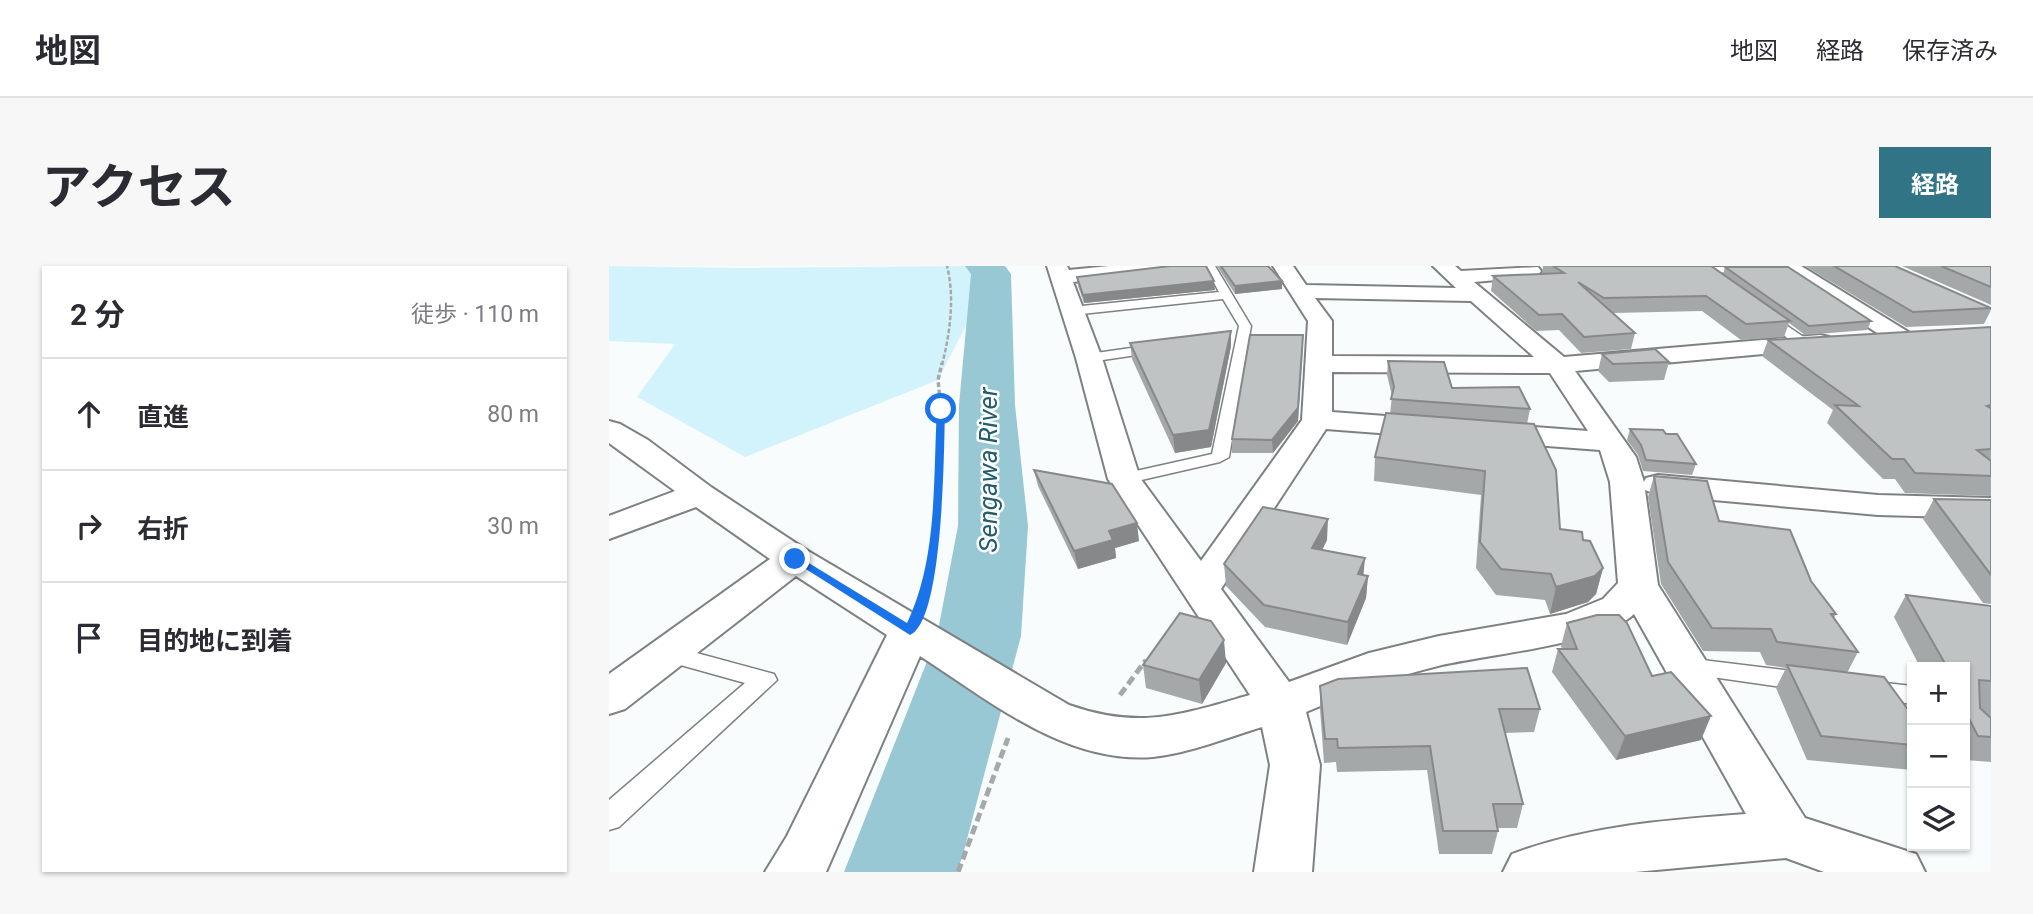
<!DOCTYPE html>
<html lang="ja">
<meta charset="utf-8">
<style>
body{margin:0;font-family:Roboto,"Noto Sans JP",sans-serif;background:#f7f7f7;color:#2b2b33}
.controls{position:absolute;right:21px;bottom:21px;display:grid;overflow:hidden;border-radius:0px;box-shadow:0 2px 5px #0004}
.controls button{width:63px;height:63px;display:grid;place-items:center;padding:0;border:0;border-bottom:2px solid #e1e1e2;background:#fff;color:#2b2b33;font:35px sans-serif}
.stop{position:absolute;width:21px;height:21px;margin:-16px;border:5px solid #1a73e8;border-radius:50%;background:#fff}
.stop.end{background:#1a73e8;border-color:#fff;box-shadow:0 2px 7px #0008}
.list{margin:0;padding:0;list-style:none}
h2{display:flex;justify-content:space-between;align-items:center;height:91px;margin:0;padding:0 28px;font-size:30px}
h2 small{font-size:23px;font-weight:400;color:#7c7c81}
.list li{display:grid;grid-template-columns:46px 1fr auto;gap:21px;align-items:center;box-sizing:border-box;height:112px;padding:0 28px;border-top:2px solid #e1e1e2}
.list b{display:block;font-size:26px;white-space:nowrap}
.list em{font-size:23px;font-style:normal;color:#7c7c81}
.icon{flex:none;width:38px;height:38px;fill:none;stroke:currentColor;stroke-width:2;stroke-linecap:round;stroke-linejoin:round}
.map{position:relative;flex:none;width:1382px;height:606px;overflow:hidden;border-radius:0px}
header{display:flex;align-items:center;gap:42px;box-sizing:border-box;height:98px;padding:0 35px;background:#fff;border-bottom:2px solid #e1e1e2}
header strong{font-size:33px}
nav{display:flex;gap:38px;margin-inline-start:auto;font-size:24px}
.intro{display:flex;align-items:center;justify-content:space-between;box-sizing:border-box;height:168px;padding:0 42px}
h1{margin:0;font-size:49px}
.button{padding:18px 32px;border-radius:0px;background:#317485;color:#fff;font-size:24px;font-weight:700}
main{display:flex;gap:42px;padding:0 42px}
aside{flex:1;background:#fff;border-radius:0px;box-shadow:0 2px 5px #0004}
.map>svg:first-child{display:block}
</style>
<header>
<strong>地図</strong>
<nav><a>地図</a><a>経路</a><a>保存済み</a></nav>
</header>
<div class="intro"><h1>アクセス</h1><a class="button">経路</a></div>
<main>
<aside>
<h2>2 分<small>徒歩 · 110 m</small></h2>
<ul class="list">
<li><svg class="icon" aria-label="ahead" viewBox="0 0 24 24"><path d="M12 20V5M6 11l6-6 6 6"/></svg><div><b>直進</b></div><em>80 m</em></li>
<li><svg class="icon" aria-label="right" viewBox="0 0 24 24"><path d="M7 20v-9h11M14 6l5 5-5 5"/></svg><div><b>右折</b></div><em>30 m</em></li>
<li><svg class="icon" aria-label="arrive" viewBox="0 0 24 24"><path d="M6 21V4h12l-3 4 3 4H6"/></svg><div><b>目的地に到着</b></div></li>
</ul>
</aside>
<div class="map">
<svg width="1382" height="606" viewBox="0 0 1382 606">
<rect width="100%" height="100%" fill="#f8fcfd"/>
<polygon fill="#d3f3fc" points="0,0 135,2 359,0 381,13 329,114 136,191 28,131 66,78 0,75"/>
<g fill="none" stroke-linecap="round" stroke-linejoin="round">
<polygon fill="#99c8d5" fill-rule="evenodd" points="356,0 396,0 402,8 406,139 419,260 412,370 353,592 347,606 235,606 328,370 349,260 350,139 362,8"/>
<defs>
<g id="lane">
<polygon points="596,0 606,0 642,60 620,191 611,196 515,218 509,217 506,213 509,209 603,188 630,60 614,33 463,49 457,45 463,41 610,26"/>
<polygon points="1144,1 1148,2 1148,6 1078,7 1072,4 1078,1"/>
<polygon points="1156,45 1199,74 1199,80 1189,80 1152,52 1150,49"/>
<polygon points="550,78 557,82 555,85 480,96 473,92 480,88"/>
<polygon points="58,379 165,408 168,414 10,561 0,564 0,534 136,417 50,393 46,387 50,381"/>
<polygon points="1077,392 1200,407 1209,410 1212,416 1209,422 1200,425 1068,406 1065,400 1068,394"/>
<polygon points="1259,415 1303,420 1303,438 1250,430 1246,424 1250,418"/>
</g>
<g id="street">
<path d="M 438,0 L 458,0 L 460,4 L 500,0 L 570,0 L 567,4 L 560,6 L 464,16 L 493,92 L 531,212 L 592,295 L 693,154 L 699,55 L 664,0 L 684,0 L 697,19 L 847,22 L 824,0 L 846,0 L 852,5 L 929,1 L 932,5 L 929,9 L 922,11 L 865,16 L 955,91 L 1211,69 L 1220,71 L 1223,76 L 1220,81 L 1211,83 L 966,105 L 1027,191 L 1035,216 L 1037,212 L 1049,209 L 1269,229 L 1382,232 L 1382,252 L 1269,249 L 1049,229 L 1036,224 L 1049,319 L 1196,552 L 1307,588 L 1316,606 L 1215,606 L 1177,592 L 1026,606 L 894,606 L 903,588 C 978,560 1057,554 1137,548 L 1025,348 C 994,378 875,389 829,400 C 783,411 740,428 697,446 L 711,499 L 703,606 L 645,606 L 661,499 L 653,461 C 617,472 580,487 544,491 C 456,498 381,435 311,390 L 217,606 L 156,606 L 178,570 L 278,369 L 187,310 L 16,443 L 0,448 L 0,408 L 161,293 L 87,241 L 0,273 L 0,250 L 66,225 L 0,177 L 0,155 L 11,158 L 39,174 L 102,221 L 199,285 L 460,439 C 531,464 571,449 641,429 L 499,213 L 467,92 ZM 706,32 L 862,35 L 925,91 L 723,90 L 723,55 ZM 723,106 L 941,107 L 979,165 L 723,146 ZM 717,163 L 991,184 L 1001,216 L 1009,317 L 994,333 L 957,348 L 830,370 L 760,387 L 680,416 L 612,323 Z"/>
<polygon points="1168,0 1192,0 1301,67 1304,72 1301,77 1292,79 1283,77"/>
</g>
</defs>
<use href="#lane" stroke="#7e8182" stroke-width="3"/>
<use href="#street" stroke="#7e8182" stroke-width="4"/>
<path stroke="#a6a9aa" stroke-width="2.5" stroke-dasharray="4.5 2" stroke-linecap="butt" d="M 333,99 C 341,67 346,32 338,0"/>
<polyline stroke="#a6a9aa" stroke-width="3.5" stroke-dasharray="5 2.5" stroke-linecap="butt" points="329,226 332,143 329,114 333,97"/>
<polyline stroke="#a6a9aa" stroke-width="4.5" stroke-dasharray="7 3.5" stroke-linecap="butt" points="315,328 325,283 330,224"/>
<g stroke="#a6a9aa" stroke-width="5" stroke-dasharray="9 4.5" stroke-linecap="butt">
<polyline points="511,429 537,394"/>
<polyline points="349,606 399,472"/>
</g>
<use href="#lane" fill="#fff" fill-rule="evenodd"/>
<use href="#street" fill="#fff" fill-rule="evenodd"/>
</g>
<g fill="#a4a8a9">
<polygon points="608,0 659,0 673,23 626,28"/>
<polygon points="934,0 1102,0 1114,9 1116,1 1262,55 1258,64 1196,69 1180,57 1175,71 1132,74 1093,45 1004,47 1026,67 1022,83 972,87 950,64 927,65 882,25 884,10 933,8"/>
<polygon points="1196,0 1286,0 1382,42 1382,44 1375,58 1297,61"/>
<polygon points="1293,0 1382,0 1382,39"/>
<polygon points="468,11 606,24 475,37 469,20"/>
<polygon points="1382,61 1382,230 1296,227 1286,213 1274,213 1218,157 1224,144 1153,90 1159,74"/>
<polygon points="521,77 622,80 602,181 566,187 523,93"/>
<polygon points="694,81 689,155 664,187 623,187 623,173"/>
<polygon points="993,88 1060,96 1055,114 1000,116 989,105"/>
<polygon points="779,95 843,122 921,143 918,158 951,263 974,274 994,302 987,328 979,336 941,348 936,334 887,329 867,302 872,229 765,215 766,191 781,148 783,130 778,109"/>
<polygon points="1021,163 1057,168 1087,198 1083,209 1034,205 1029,189 1018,174"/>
<polygon points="425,204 530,275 506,282 507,292 469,303 429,220"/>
<polygon points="1045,210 1110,255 1202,315 1227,348 1225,352 1249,386 1238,407 1303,449 1303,504 1198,494 1167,422 1177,402 1157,399 1151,386 1094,385 1052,318 1039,231"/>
<polygon points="1325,233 1382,234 1382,338 1374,337 1314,253"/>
<polygon points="718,274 713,284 755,309 759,310 757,332 738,379 656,361 617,320 615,298"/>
<polygon points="1297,329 1382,340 1382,496 1356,494 1356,401 1311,401 1285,351"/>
<polygon points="958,357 1043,410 1092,474 1007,494 943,406 949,383 953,383 952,380"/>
<polygon points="617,397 593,438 537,422 534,399"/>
<polygon points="711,420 931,443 925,466 896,467 914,538 908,562 889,562 889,565 883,588 830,588 818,504 728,506 727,496 715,497 711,443"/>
</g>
<g fill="#868889">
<polygon points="605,15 606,24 475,37 474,29"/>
<polygon points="673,15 673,23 626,28 626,20"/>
<polygon points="622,65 622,80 602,181 566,187 564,169"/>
<polygon points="694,69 689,155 664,187 663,174"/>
<polygon points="719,253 718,274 703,304 703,282"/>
<polygon points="528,257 530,275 506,282 507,292 469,303 465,285 500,265"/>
<polygon points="756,292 754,314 749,308"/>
<polygon points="994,302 987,328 979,336 941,348 947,321"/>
<polygon points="759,310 757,332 738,379 739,356"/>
<polygon points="615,374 617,397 593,438 590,414"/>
<polygon points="1102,450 1092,474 1007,494 1016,470"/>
</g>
<g fill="#bfc3c4" stroke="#868889" stroke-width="2">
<polygon points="561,0 597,0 605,15 474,29 468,11"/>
<polygon points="612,0 659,0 673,15 626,20"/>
<polygon points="944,0 1102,0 1181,55 1137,58 1097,30 995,32 969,16 1026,67 975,71 953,48 930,49 884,10 955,7"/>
<polygon points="1225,0 1286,0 1382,42 1304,46"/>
<polygon points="1332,0 1382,0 1382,21"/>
<polygon points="1116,1 1179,1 1262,55 1200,60"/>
<polygon points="1382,61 1382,139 1378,140 1382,142 1382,183 1368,184 1382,195 1382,210 1306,207 1295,193 1283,193 1226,139 1250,140 1159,74"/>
<polygon points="622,65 600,164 564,169 521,77"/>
<polygon points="641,69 694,69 689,142 663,174 623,173"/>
<polygon points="1046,83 1060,96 1004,98 993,88"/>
<polygon points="779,95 835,96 843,122 910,121 921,143 782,133 785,121"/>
<polygon points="777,147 925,158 947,204 951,263 973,266 974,274 981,275 994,302 986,310 947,321 942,308 892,303 871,276 876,205 766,191"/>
<polygon points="1021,163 1054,164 1057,168 1068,168 1087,198 1037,194 1032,179"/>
<polygon points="425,204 503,218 528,257 500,265 504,274 465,285"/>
<polygon points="1045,210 1098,215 1110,255 1181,264 1202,315 1227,348 1222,348 1249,386 1168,376 1162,363 1103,362 1059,296"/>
<polygon points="1325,233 1382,234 1382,309"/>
<polygon points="654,241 719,253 703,282 756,292 749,308 759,310 739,356 655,339 615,298"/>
<polygon points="1297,329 1382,340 1382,415 1370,414 1371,442 1382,452 1382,471 1369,470 1356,445 1356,401 1338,401"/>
<polygon points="571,347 602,355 615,374 590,414 534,399"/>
<polygon points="988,349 1010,349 1018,357 1043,410 1062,406 1102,450 1016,470 949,383 968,383 958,357"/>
<polygon points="1178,399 1275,411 1303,449 1303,479 1212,470"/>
<polygon points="918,402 931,443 890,443 914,538 884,538 889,565 834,565 821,480 729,482 728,473 716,473 711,420 729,413"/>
</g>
<path fill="#1a73e8" d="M 332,140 L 336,143 C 335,179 335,355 301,369 L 181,293 L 190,291 L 298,357 C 329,293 324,213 328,143 Z"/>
<g text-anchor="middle" stroke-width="5" stroke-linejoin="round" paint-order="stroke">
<g font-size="26" font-style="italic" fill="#215d6c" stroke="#fff">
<text transform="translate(379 204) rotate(-90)" y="9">Sengawa River</text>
</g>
</g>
</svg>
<div class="controls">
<button>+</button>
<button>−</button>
<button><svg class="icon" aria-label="layers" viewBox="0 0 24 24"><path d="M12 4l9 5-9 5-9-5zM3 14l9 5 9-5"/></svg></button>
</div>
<div class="stop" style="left:332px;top:143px"></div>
<div class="stop end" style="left:186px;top:293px"></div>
</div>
</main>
